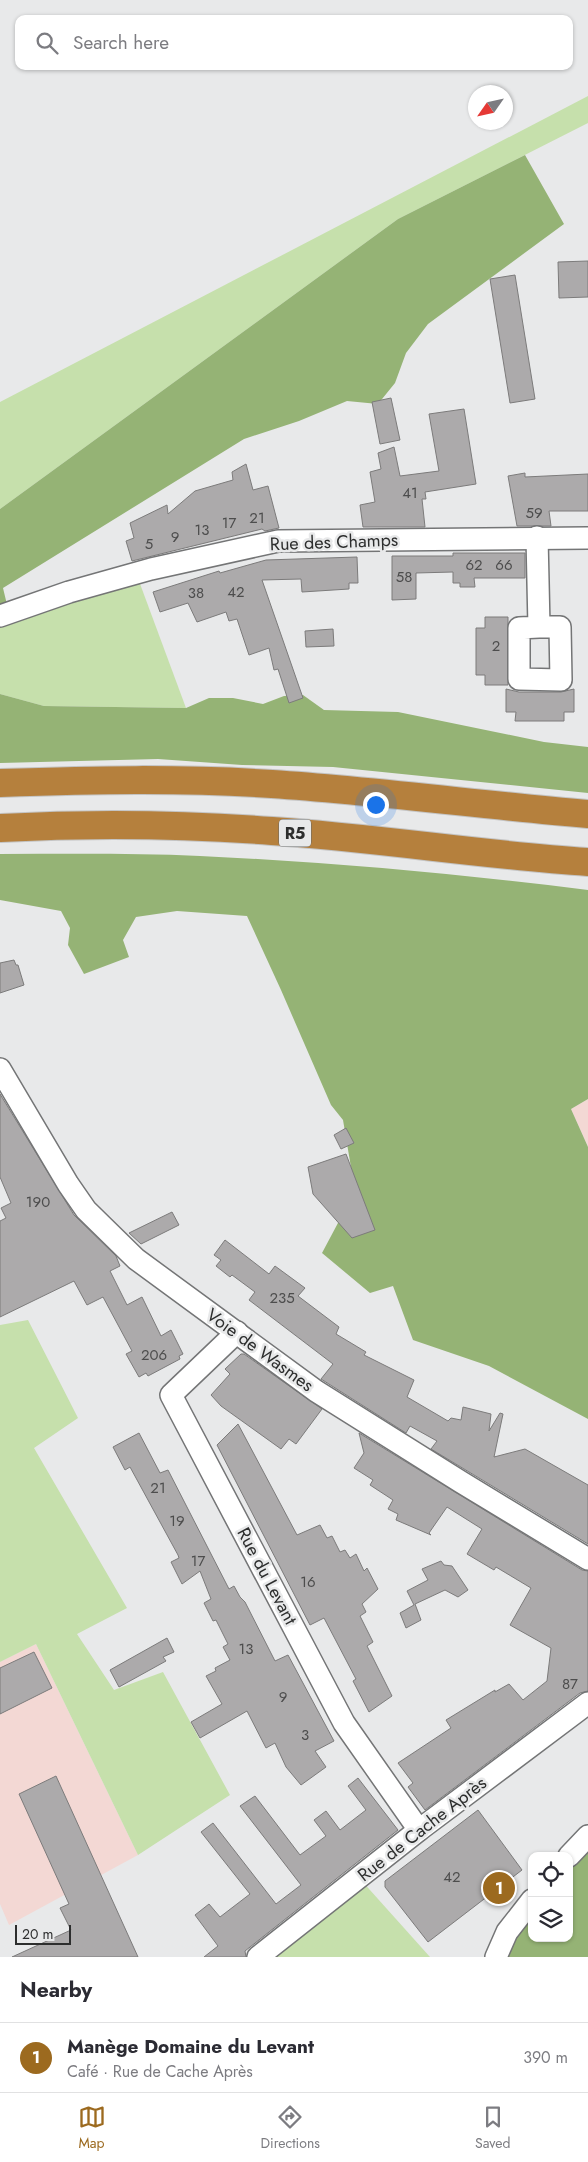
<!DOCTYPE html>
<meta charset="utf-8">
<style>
body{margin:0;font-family:Jost,sans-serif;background:#f2f2f3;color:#2b2b33}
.controls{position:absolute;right:15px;bottom:15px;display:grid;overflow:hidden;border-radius:10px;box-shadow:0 1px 4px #0004}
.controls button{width:45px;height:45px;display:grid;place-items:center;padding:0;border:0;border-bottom:1px solid #e1e1e2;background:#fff;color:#2b2b33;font:25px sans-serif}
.compass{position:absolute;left:468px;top:85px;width:45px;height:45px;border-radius:50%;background:#fff;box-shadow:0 1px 4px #0004;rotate:236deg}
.scale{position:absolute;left:15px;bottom:12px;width:56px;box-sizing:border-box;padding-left:5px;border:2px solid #2d2e2e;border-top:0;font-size:14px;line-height:18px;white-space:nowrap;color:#2d2e2e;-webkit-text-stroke:4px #e8e9ea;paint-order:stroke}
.you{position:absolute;left:375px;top:804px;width:18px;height:18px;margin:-12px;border:4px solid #fff;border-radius:50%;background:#1a73e8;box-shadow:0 0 0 8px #1a73e833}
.badge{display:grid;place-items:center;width:32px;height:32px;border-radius:50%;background:#9c6a1f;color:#fff;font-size:16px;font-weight:700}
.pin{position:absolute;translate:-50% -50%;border:2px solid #fff;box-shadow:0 1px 5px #0006}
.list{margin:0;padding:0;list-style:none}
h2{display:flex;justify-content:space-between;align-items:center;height:65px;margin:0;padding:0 20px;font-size:21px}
h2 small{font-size:16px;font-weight:400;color:#7c7c81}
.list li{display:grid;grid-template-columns:32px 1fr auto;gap:15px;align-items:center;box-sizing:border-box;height:70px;padding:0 20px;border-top:1px solid #e1e1e2}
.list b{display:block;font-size:19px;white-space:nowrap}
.list p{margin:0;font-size:16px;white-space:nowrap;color:#7c7c81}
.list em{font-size:16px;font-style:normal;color:#7c7c81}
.icon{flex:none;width:28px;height:28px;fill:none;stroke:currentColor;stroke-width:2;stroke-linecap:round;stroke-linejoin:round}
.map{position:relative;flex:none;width:588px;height:1957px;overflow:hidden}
.search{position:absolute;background:#fff;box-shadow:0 1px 4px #0004;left:15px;right:15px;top:15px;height:55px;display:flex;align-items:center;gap:12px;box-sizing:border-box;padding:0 18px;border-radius:10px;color:#7c7c81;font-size:19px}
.sheet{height:135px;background:#fff}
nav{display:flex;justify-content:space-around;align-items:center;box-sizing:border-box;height:70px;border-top:1px solid #e1e1e2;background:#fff;font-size:14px;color:#7c7c81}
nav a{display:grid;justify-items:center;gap:2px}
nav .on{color:#9c6a1f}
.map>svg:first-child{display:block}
</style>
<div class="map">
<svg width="588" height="1957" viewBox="0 0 588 1957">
<rect width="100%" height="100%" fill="#e8e9ea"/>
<g fill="#f3d8d4">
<polygon points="588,1099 588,1147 571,1109"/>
<polygon points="36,1644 138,1855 9,1925 0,1904 0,1662"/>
</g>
<g fill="#c6e0ac">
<polygon points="588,96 588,123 398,219 0,509 0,402"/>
<polygon points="136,573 186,708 44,706 0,694 0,616"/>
<polygon points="28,1320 78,1418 34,1448 127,1608 77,1634 114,1690 163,1672 230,1795 138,1855 36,1644 0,1662 0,1325"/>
<polygon points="361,1880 430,1957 262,1957"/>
</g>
<g fill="#95b375">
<polygon points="525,155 564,224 428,324 406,353 395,383 378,404 347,401 299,421 244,439 3,588 9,613 0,616 0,509 398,219"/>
<polygon points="0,694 44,706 186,708 209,698 233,698 263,704 284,696 303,695 324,710 398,712 544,742 588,747 588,793 333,767 242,765 158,759 0,763"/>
<path d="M 0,854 C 67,854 134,853 200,856 C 330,862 459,874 588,890 L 588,1099 L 571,1109 L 588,1147 L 588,1419 L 489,1366 L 413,1340 L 393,1286 L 370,1293 L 322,1253 L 355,1191 L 343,1120 L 331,1105 L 281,990 L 247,916 L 177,911 L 136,917 L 123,940 L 129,957 L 84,974 L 68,945 L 70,928 L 61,911 L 0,900 Z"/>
<polygon points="588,1836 588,1957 496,1957 532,1900 532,1938 569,1938 569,1856"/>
</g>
<g fill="#acaaab" stroke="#7c7b7b">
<polygon points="588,261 588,297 559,298 558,262"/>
<polygon points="515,275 535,399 510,403 490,279"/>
<polygon points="391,398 400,440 380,444 372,402"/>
<polygon points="464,409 476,484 425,492 426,499 422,499 425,527 363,527 360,505 375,502 370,472 381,469 378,453 394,447 400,476 439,471 429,414"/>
<polygon points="246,464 253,490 268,486 279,528 265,531 262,529 132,561 126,541 134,538 130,523 167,505 168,514 195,491 233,480 232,472"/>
<polygon points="525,473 525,477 588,474 588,511 549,511 551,526 517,526 508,476"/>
<polygon points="453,553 525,553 525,578 474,578 475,587 460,587 460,583 453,583 453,572 416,573 416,599 392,600 392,556 453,556"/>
<polygon points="357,557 358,583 349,583 349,589 302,592 301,579 262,580 303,698 289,703 278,669 274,670 269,648 249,655 237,619 229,621 226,612 197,622 188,603 160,612 153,592 219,571 220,573 266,560"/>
<polygon points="485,617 508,617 508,685 485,685 485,675 476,675 476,628 485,628"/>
<polygon points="333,629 334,646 306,647 305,631"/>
<polygon points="506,689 519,692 561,692 574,689 574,712 564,712 564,721 515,721 516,712 506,712"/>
<polygon points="14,960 16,965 18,965 24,985 0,993 0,963"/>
<polygon points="0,1094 74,1215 116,1256 120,1266 110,1271 127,1305 142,1297 161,1336 171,1330 183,1354 179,1356 180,1359 148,1376 146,1373 139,1377 126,1354 132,1351 103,1297 87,1305 74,1281 0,1317 0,1221 6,1218 1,1208 11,1203 0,1177"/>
<polygon points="346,1128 354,1143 341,1149 334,1135"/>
<polygon points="346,1154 375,1230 352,1238 313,1194 308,1167"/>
<polygon points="172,1212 179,1225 141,1244 129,1233"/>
<polygon points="225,1240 269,1274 275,1266 305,1288 298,1296 339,1327 336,1334 366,1352 364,1355 414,1380 407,1397 448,1421 451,1418 461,1420 463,1407 491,1414 489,1431 500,1413 503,1414 494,1457 525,1449 588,1485 588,1544 431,1449 437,1441 410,1426 406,1433 321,1379 333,1364 249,1300 255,1292 232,1275 230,1277 216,1266 221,1260 214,1255"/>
<polygon points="241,1354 244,1354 322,1409 296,1444 289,1439 281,1449 221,1406 211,1395 230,1374 225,1369"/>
<polygon points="238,1424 297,1535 320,1525 327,1538 332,1536 340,1552 345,1550 350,1558 356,1554 364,1571 367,1568 378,1589 362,1604 366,1612 360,1616 373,1642 367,1646 392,1696 369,1712 353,1681 356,1679 324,1618 310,1625 217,1445"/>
<polygon points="139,1433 160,1473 168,1470 229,1589 234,1586 240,1597 245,1602 275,1661 288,1655 334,1741 315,1751 326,1767 301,1785 286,1767 275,1743 266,1748 247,1711 200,1738 191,1722 222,1704 206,1676 216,1671 215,1668 230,1660 223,1647 228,1644 216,1620 213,1621 204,1603 211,1599 200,1571 182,1584 171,1562 179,1558 178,1555 130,1467 125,1470 113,1447"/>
<polygon points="359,1433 582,1570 588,1571 588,1691 580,1693 425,1810 408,1787 413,1783 398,1763 451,1728 446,1720 495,1690 495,1692 509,1684 523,1700 547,1681 551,1648 510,1625 531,1588 496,1567 494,1570 467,1554 482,1529 447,1507 429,1533 431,1535 396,1520 398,1514 388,1509 393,1500 370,1485 373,1480 354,1468 364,1453"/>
<polygon points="441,1561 444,1565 452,1566 468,1590 458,1597 445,1590 415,1604 421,1620 406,1628 400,1613 414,1605 407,1591 428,1580 422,1569"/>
<polygon points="167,1638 174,1652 163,1657 166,1661 119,1687 110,1670"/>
<polygon points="34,1652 52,1688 0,1714 0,1668"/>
<polygon points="56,1776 109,1893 138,1957 12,1957 71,1930 60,1908 69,1904 19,1794"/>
<polygon points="358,1778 398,1830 245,1951 246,1957 204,1957 218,1946 195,1915 209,1904 220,1917 250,1894 201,1832 213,1823 276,1904 301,1885 240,1806 255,1796 300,1855 326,1836 314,1820 326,1811 340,1830 366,1810 348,1786"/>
<polygon points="478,1810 522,1870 428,1942 385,1887 385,1881"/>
</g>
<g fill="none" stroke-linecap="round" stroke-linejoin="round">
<defs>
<g id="minor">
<polyline points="537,537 539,627 519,628 519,679 561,680 560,627 539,627"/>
<polyline points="0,616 69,592 151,569 278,541 588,538"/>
<polyline points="0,1069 68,1184 86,1210 136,1259 316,1391 461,1482 588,1559"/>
<polyline points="237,1332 171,1395 344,1723 419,1830"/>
<polyline points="569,1856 588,1836"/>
<polyline points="258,1957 419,1830 588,1703"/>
<polyline points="496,1957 507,1932 532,1900"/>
</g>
<g id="motorway">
<path d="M 0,783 C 90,780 182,778 272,784 C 377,791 483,805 588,814"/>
<path d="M 0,828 C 91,823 181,824 272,831 C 378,838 482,855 588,862"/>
</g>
</defs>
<use href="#minor" stroke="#747576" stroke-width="24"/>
<use href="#motorway" stroke="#c4c4c4" stroke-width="30"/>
<use href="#minor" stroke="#fff" stroke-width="21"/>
<use href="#motorway" stroke="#b5803d" stroke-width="28"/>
</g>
<g text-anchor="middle" stroke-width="5" stroke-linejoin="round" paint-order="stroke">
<g font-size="15" fill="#4d4d4d">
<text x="410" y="498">41</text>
<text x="534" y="518">59</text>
<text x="257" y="523">21</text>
<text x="229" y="528">17</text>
<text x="202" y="535">13</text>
<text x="175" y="542">9</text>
<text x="149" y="549">5</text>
<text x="474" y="570">62</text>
<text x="504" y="570">66</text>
<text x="404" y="582">58</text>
<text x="236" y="597">42</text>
<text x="196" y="598">38</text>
<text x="496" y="651">2</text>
<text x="38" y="1207">190</text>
<text x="282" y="1303">235</text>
<text x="154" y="1360">206</text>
<text x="158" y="1493">21</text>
<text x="177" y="1526">19</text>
<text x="198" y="1566">17</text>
<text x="308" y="1587">16</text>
<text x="246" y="1654">13</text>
<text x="570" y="1689">87</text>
<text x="283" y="1702">9</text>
<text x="305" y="1740">3</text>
<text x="452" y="1882">42</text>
</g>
<rect fill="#e8e9ea" stroke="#656666" stroke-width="1" x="279" y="819.5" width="32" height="27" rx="4"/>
<g font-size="16" font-weight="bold" fill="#2d2e2e">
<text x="295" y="839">R5</text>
</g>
<g font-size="18" fill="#2d2e2e" stroke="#e8e9ea">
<text transform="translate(334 542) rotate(-2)" y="6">Rue des Champs</text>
<text transform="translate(260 1350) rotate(36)" y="6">Voie de Wasmes</text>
<text transform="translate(267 1576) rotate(62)" y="6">Rue du Levant</text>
<text transform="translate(422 1829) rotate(-38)" y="6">Rue de Cache Après</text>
</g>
</g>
</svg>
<div class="controls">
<button><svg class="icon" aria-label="locate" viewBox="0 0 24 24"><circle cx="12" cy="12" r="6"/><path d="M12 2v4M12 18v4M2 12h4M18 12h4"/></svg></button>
<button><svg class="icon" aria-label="layers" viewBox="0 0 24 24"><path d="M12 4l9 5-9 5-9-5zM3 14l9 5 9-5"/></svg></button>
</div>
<svg class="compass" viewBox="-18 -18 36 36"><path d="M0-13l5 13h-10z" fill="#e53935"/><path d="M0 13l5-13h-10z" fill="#7c7c81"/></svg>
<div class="scale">20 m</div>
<div class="you"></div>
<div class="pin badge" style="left:499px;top:1888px">1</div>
<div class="search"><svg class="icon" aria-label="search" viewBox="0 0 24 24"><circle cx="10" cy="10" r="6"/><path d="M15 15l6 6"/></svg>Search here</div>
</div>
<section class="sheet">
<h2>Nearby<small></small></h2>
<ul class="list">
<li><span class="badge">1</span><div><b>Manège Domaine du Levant</b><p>Café · Rue de Cache Après</p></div><em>390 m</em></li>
</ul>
</section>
<nav>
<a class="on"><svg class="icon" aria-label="map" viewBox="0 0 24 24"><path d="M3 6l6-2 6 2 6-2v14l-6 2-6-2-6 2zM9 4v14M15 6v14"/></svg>Map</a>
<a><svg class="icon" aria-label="directions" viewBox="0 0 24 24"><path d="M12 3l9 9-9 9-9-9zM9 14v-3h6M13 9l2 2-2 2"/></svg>Directions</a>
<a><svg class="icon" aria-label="saved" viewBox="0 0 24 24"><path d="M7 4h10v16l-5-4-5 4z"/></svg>Saved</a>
</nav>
